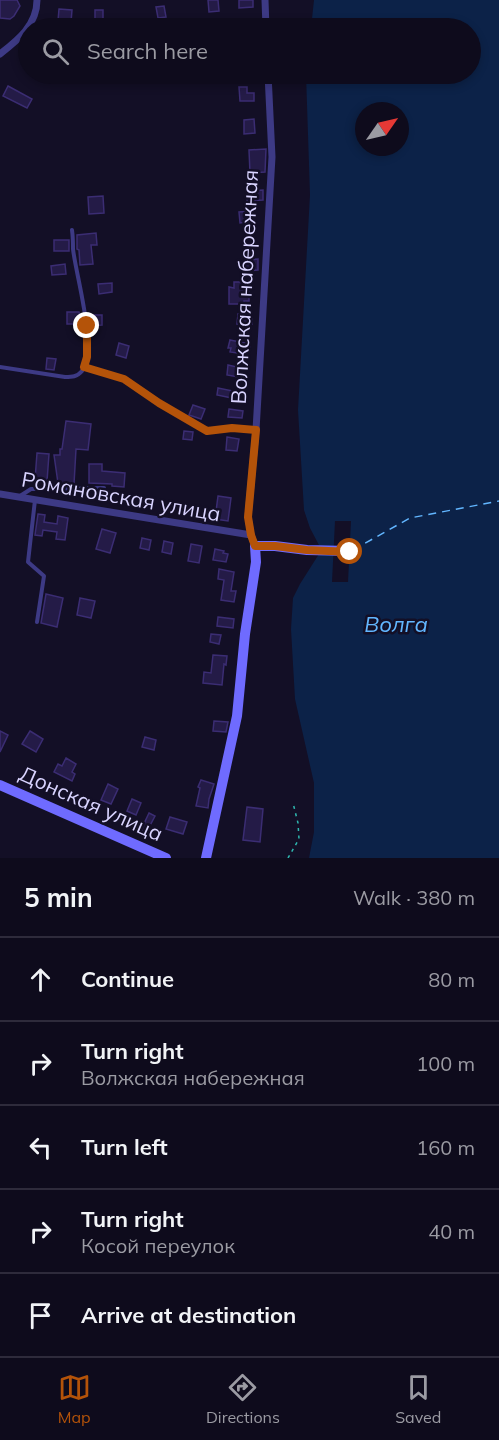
<!DOCTYPE html>
<meta charset="utf-8">
<style>
body{margin:0;font-family:Mulish,sans-serif;background:#171425;color:#f1f3f6}
.compass{position:absolute;left:355px;top:102px;width:54px;height:54px;border-radius:50%;background:#0e0b1c;box-shadow:0 3px 9px #0003;rotate:56deg}
.stop{position:absolute;width:18px;height:18px;margin:-14px;border:4px solid #b45309;border-radius:50%;background:#fff}
.stop.end{background:#b45309;border-color:#fff;box-shadow:0 2px 6px #0008}
.list{margin:0;padding:0;list-style:none}
h2{display:flex;justify-content:space-between;align-items:center;height:78px;margin:0;padding:0 24px;font-size:26px}
h2 small{font-size:20px;font-weight:400;color:#9b9ba3}
.list li{display:grid;grid-template-columns:39px 1fr auto;gap:18px;align-items:center;box-sizing:border-box;height:84px;padding:0 24px;border-top:2px solid #2e2b3b}
.list b{display:block;font-size:22px;white-space:nowrap}
.list p{margin:0;font-size:20px;white-space:nowrap;color:#9b9ba3}
.list em{font-size:20px;font-style:normal;color:#9b9ba3}
.icon{flex:none;width:33px;height:33px;fill:none;stroke:currentColor;stroke-width:2;stroke-linecap:round;stroke-linejoin:round}
.map{position:relative;flex:none;width:499px;height:858px;overflow:hidden}
.search{position:absolute;background:#0e0b1c;box-shadow:0 3px 9px #0003;left:18px;right:18px;top:18px;height:66px;display:flex;align-items:center;gap:15px;box-sizing:border-box;padding:0 21px;border-radius:33px;color:#9b9ba3;font-size:22px}
.sheet{height:498px;background:#0e0b1c}
nav{display:flex;justify-content:space-around;align-items:center;box-sizing:border-box;height:84px;border-top:2px solid #2e2b3b;background:#0e0b1c;font-size:16px;color:#9b9ba3}
nav a{display:grid;justify-items:center;gap:3px}
nav .on{color:#b45309}
.map>svg:first-child{display:block}
</style>
<div class="map">
<svg width="499" height="858" viewBox="0 0 499 858">
<rect width="100%" height="100%" fill="#130f26"/>
<path fill="#0c2248" fill-rule="evenodd" d="M 314,0 L 499,0 L 499,858 L 309,858 L 314,832 L 314,783 L 295,699 L 291,629 L 293,598 L 300,584 L 319,554 L 320,547 L 310,528 L 304,510 L 298,410 L 310,195 L 306,74 L 470,74 L 470,28 L 311,28 ZM 364,111 L 400,111 L 400,147 L 364,147 Z"/>
<polygon fill="#130f26" points="335,521 351,521 348,582 332,582"/>
<g fill="none" stroke-linecap="round" stroke-linejoin="round">
<polyline stroke="#62b6ff" stroke-width="1.5" stroke-dasharray="8 6" stroke-linecap="butt" points="353,550 410,518 499,501"/>
</g>
<g fill="#241b47" stroke="#3b2d73" stroke-width="1.5">
<polygon points="0,0 17,0 20,6 14,16 10,19 0,18"/>
<polygon points="208,0 218,0 219,11 209,12"/>
<polygon points="239,0 253,0 253,7 239,8"/>
<polygon points="164,6 166,17 158,18 156,7"/>
<polygon points="59,9 72,10 71,22 58,21"/>
<rect x="95" y="10" width="8" height="13"/>
<polygon points="8,86 32,99 27,108 3,96"/>
<polygon points="239,87 247,87 247,93 254,93 254,101 240,101"/>
<polygon points="254,119 255,133 244,134 244,120"/>
<polygon points="266,149 265,172 250,173 249,150"/>
<polygon points="263,190 263,200 247,201 247,191"/>
<polygon points="103,196 104,213 89,214 88,197"/>
<polygon points="253,211 254,221 240,223 239,212"/>
<polygon points="96,233 97,245 91,245 93,264 80,265 79,250 77,249 77,235"/>
<rect x="54" y="240" width="15" height="11"/>
<polygon points="258,259 258,270 246,271 245,260"/>
<polygon points="65,264 66,274 52,275 51,266"/>
<polygon points="234,282 249,282 249,301 244,301 244,304 229,304 229,287 234,288"/>
<polygon points="112,283 112,292 99,294 98,284"/>
<polygon points="67,312 79,312 82,324 67,324"/>
<polygon points="238,314 252,316 252,324 237,324"/>
<polygon points="89,315 102,315 102,325 91,326"/>
<polygon points="230,340 250,344 249,351 238,349 237,353 230,352 231,348 228,348"/>
<polygon points="119,343 129,346 126,358 116,355"/>
<polygon points="47,358 56,359 54,370 46,369"/>
<polygon points="228,365 237,367 236,370 240,370 238,377 227,375"/>
<polygon points="218,388 233,391 232,398 217,395"/>
<polygon points="193,405 205,409 201,419 189,415"/>
<polygon points="229,409 243,411 242,418 228,417"/>
<polygon points="66,421 91,424 88,450 76,449 74,484 58,483 54,455 60,455 60,449 62,449"/>
<polygon points="184,431 193,432 192,440 183,439"/>
<polygon points="227,437 239,439 237,451 226,450"/>
<polygon points="37,453 49,454 47,481 35,480"/>
<polygon points="89,464 102,464 102,471 125,473 124,487 112,486 112,484 89,483"/>
<polygon points="218,496 231,498 228,521 215,519"/>
<polygon points="38,514 45,515 44,522 57,524 58,516 68,518 65,540 56,539 57,532 43,530 42,536 35,535"/>
<polygon points="102,529 116,533 110,553 96,549"/>
<polygon points="142,538 151,540 149,550 140,548"/>
<polygon points="164,541 173,543 171,554 162,552"/>
<polygon points="191,544 202,546 199,563 188,561"/>
<polygon points="215,549 224,551 223,553 228,554 226,562 213,560"/>
<polygon points="219,569 234,572 231,591 236,591 234,602 221,600 224,580 218,579"/>
<polygon points="46,594 63,598 57,627 41,623"/>
<polygon points="80,598 95,601 91,618 77,615"/>
<polygon points="218,617 234,619 233,628 217,626"/>
<polygon points="211,634 221,635 219,644 210,642"/>
<polygon points="213,655 227,656 226,665 224,664 222,685 203,683 204,672 211,673"/>
<polygon points="214,721 228,722 226,732 213,731"/>
<polygon points="0,731 8,735 0,752"/>
<polygon points="30,731 43,739 36,752 22,744"/>
<polygon points="145,737 156,740 154,750 142,747"/>
<polygon points="66,758 76,764 72,772 75,774 72,781 54,772 58,764 62,766"/>
<polygon points="201,780 214,784 209,799 208,808 196,806 200,788 198,787"/>
<polygon points="108,784 118,789 111,804 101,800"/>
<polygon points="132,799 141,803 136,815 127,811"/>
<polygon points="247,807 263,809 260,842 243,840"/>
<polygon points="149,813 155,816 146,833 141,830"/>
<polygon points="170,817 187,822 183,834 166,829"/>
</g>
<g fill="none" stroke-linecap="round" stroke-linejoin="round">
<g stroke="#2fb8b0" stroke-width="1.5" stroke-dasharray="3 4.5" stroke-linecap="butt">
<polyline points="90,369 124,379 159,403 207,431 232,428 249,429"/>
<polyline points="288,858 299,839 298,823 293,803"/>
</g>
<g stroke="#3d3a85" stroke-width="4">
<path d="M 0,367 L 65,377 C 72,377 77,377 82,371 C 98,349 76,276 73,249 C 73,243 73,237 72,230"/>
<polyline points="20,496 31,489 104,488"/>
<polyline points="35,500 28,562 44,576 37,622"/>
</g>
<g stroke="#3d3a85" stroke-width="7">
<polyline points="265,0 266,28"/>
<path d="M 0,54 C 18,40 37,25 37,0"/>
<polyline points="0,494 251,535"/>
<polyline points="255,546 251,535 248,517 256,430 272,157 268,74"/>
</g>
<g stroke="#6f6bff" stroke-width="10">
<polyline points="0,785 166,858"/>
<polyline points="206,858 237,716 245,634 256,562 255,546 275,546 307,550 349,551"/>
</g>
</g>
<g fill="none" stroke-linecap="round" stroke-linejoin="round">
<polyline stroke="#b45309" stroke-width="8" points="87,326 87,357 84,367 124,379 159,403 207,431 232,428 256,430 248,517 251,535 255,546 275,546 307,550 350,552"/>
</g>
<g text-anchor="middle" stroke-width="5" stroke-linejoin="round" paint-order="stroke">
<g font-size="21" fill="#d9d4ff" stroke="#130f26">
<text transform="translate(245 287) rotate(-87)" y="7">Волжская набережная</text>
<text transform="translate(121 497) rotate(10)" y="7">Романовская улица</text>
<text transform="translate(91 804) rotate(24)" y="7">Донская улица</text>
</g>
<g font-size="22" font-style="italic" fill="#62b6ff" stroke="#130f26">
<text x="396" y="632">Волга</text>
</g>
</g>
</svg>
<svg class="compass" viewBox="-18 -18 36 36"><path d="M0-13l5 13h-10z" fill="#e53935"/><path d="M0 13l5-13h-10z" fill="#9b9ba3"/></svg>
<div class="stop" style="left:350px;top:552px"></div>
<div class="stop end" style="left:87px;top:326px"></div>
<div class="search"><svg class="icon" aria-label="search" viewBox="0 0 24 24"><circle cx="10" cy="10" r="6"/><path d="M15 15l6 6"/></svg>Search here</div>
</div>
<section class="sheet">
<h2>5 min<small>Walk · 380 m</small></h2>
<ul class="list">
<li><svg class="icon" aria-label="ahead" viewBox="0 0 24 24"><path d="M12 20V5M6 11l6-6 6 6"/></svg><div><b>Continue</b></div><em>80 m</em></li>
<li><svg class="icon" aria-label="right" viewBox="0 0 24 24"><path d="M7 20v-9h11M14 6l5 5-5 5"/></svg><div><b>Turn right</b><p>Волжская набережная</p></div><em>100 m</em></li>
<li><svg class="icon" aria-label="left" viewBox="0 0 24 24"><path d="M17 20v-9H6M10 6l-5 5 5 5"/></svg><div><b>Turn left</b></div><em>160 m</em></li>
<li><svg class="icon" aria-label="right" viewBox="0 0 24 24"><path d="M7 20v-9h11M14 6l5 5-5 5"/></svg><div><b>Turn right</b><p>Косой переулок</p></div><em>40 m</em></li>
<li><svg class="icon" aria-label="arrive" viewBox="0 0 24 24"><path d="M6 21V4h12l-3 4 3 4H6"/></svg><div><b>Arrive at destination</b></div></li>
</ul>
</section>
<nav>
<a class="on"><svg class="icon" aria-label="map" viewBox="0 0 24 24"><path d="M3 6l6-2 6 2 6-2v14l-6 2-6-2-6 2zM9 4v14M15 6v14"/></svg>Map</a>
<a><svg class="icon" aria-label="directions" viewBox="0 0 24 24"><path d="M12 3l9 9-9 9-9-9zM9 14v-3h6M13 9l2 2-2 2"/></svg>Directions</a>
<a><svg class="icon" aria-label="saved" viewBox="0 0 24 24"><path d="M7 4h10v16l-5-4-5 4z"/></svg>Saved</a>
</nav>
